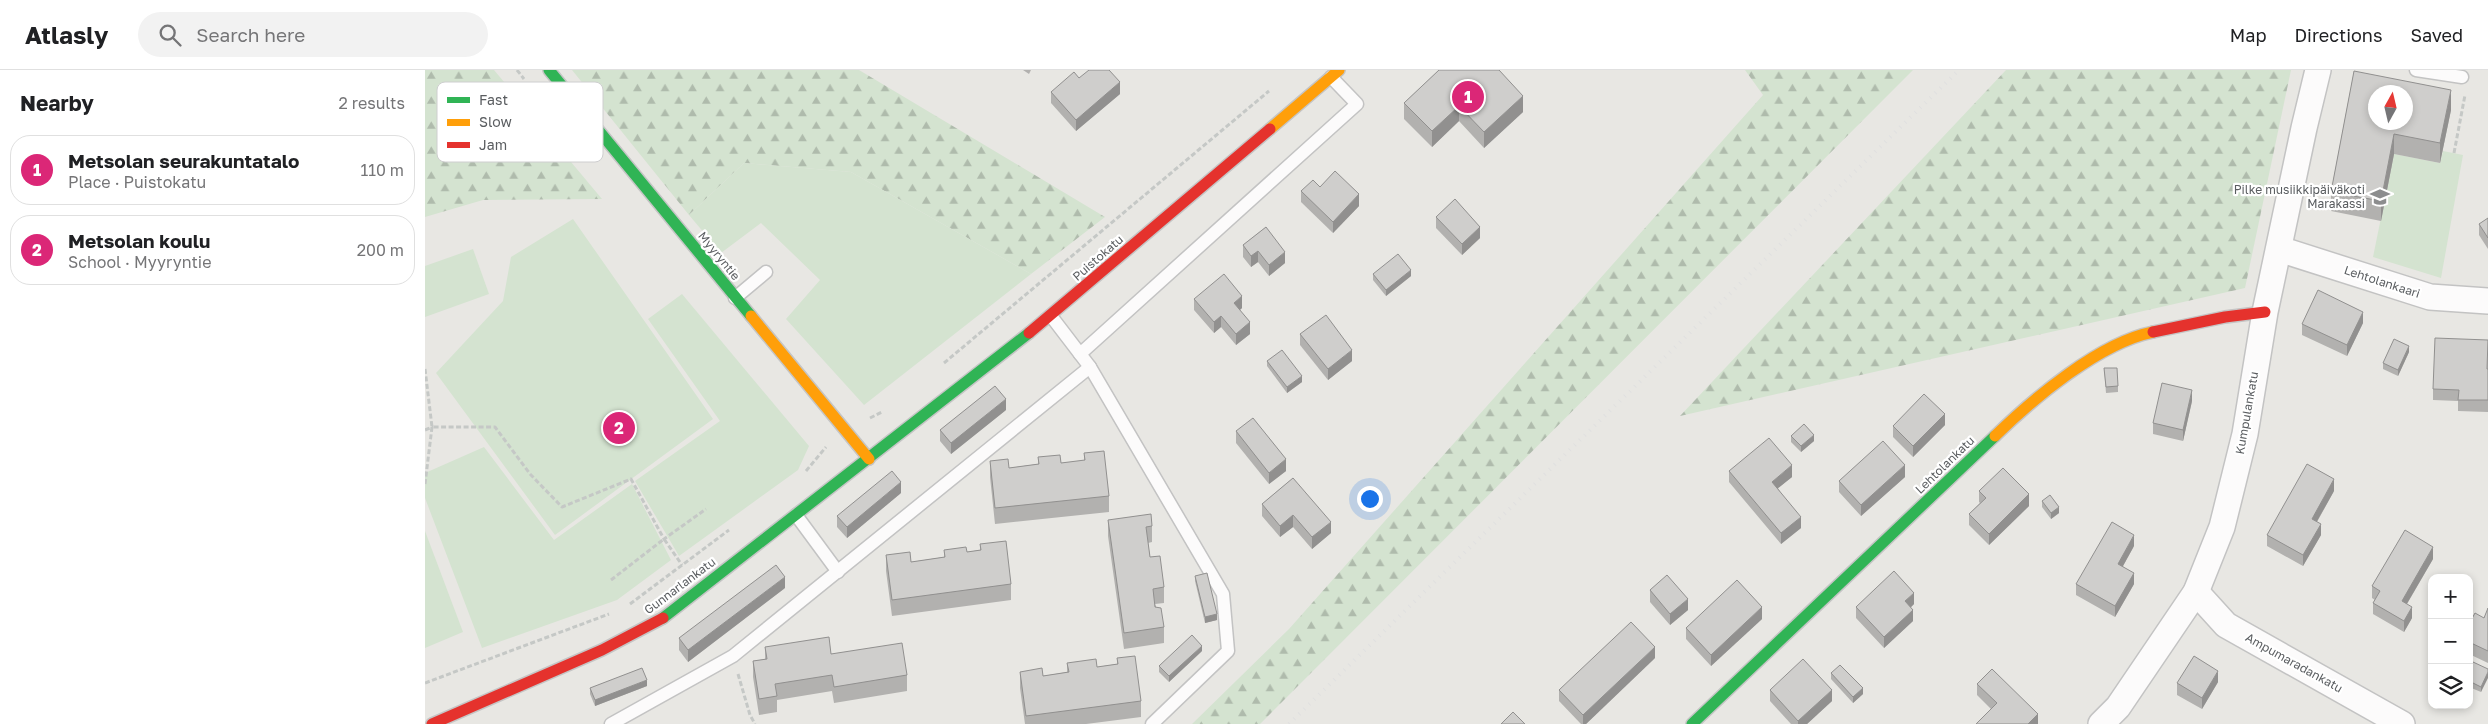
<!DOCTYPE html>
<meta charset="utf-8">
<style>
body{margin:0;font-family:"Golos Text",sans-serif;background:#f2f2f2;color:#202124}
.controls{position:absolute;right:15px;bottom:15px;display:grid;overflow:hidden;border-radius:10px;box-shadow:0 2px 8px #0003}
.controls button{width:45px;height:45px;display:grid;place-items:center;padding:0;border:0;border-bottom:1px solid #e0e0e0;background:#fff;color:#202124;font:25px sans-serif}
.compass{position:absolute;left:1943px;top:15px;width:45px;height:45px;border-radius:50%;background:#fff;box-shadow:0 2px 8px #0003;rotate:8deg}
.you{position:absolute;left:944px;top:428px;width:18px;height:18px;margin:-12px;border:4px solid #fff;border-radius:50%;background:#1a73e8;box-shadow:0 0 0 8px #1a73e833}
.badge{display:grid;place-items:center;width:32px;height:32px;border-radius:50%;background:#db2777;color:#fff;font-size:16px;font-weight:700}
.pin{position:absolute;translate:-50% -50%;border:2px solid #fff;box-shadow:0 1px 5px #0006}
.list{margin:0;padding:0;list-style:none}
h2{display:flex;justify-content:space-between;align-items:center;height:65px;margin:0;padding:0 20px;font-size:21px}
h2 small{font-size:16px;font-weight:400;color:#757577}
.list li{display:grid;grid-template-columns:32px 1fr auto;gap:15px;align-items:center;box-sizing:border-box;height:70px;margin:0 10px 10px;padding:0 10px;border:1px solid #e0e0e0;border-radius:20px}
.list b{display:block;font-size:19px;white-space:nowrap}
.list p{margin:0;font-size:16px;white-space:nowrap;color:#757577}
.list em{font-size:16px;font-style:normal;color:#757577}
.icon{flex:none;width:28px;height:28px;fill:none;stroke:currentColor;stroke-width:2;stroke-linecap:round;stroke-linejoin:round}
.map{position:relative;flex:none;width:2063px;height:654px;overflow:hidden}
header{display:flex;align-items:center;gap:30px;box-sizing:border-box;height:70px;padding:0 25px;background:#fff;border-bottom:1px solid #e0e0e0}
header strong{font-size:24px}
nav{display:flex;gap:28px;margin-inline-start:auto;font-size:18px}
.search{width:350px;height:45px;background:#f2f2f2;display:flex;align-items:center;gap:12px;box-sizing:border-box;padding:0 18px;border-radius:28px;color:#757577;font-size:19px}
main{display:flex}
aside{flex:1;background:#fff}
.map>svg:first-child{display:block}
</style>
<header>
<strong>Atlasly</strong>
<div class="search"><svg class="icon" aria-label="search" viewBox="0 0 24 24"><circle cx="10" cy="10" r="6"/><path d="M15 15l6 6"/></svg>Search here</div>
<nav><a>Map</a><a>Directions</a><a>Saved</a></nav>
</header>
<main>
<aside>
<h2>Nearby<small>2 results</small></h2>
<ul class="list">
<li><span class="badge">1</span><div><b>Metsolan seurakuntatalo</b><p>Place · Puistokatu</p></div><em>110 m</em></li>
<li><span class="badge">2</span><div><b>Metsolan koulu</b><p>School · Myyryntie</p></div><em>200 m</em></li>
</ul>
</aside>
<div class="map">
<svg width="2063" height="654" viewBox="0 0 2063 654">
<defs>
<pattern id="forest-firs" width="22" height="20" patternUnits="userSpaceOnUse" patternTransform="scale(1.25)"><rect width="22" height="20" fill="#d4e3d0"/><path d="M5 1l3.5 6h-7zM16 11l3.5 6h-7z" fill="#afbbac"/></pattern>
</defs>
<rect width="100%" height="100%" fill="#e8e7e3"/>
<g fill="url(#forest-firs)">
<polygon points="0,0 69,0 177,129 58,130 0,147"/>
<polygon points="147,0 434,0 680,147 606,204 426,102 319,93 264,145"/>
<polygon points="1320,0 1488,0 835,654 767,654 864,559 1338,25"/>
<polygon points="1581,0 1866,0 1820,218 1255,346"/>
</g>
<g fill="#d4e3d0">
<polygon points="2018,81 2038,85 2016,208 1948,187 1969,84 2015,93"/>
<polygon points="319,93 426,102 606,204 439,335 361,249 395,210 336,153 296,183 264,145"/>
<polygon points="148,149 288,349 130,465 11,303 78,231 86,187"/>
<polygon points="48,179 64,224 0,247 0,196"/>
<polygon points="257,224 384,376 373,400 254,486 210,411 295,351 223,249"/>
<polygon points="59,377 129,470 207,414 246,490 192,530 57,578 0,428 0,403"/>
<polygon points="0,461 38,562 0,578"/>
</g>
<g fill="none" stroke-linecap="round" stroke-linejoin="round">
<defs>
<g id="lane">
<polyline points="1991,0 2037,7"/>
<polyline points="310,228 341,202"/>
<polyline points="626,246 665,297 798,524 803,581 727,654"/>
<polyline points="655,284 932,34 906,7"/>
<polyline points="371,445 413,502"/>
<polyline points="186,654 308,586 665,297"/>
</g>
<g id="street">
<polyline points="1854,179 2005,227 2063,231"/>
<polyline points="1771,522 1801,555 1977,654"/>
<polyline points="1676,654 1693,637 1771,522 1797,457 1820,364 1840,242 1879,58 1893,0"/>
</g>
<g id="fast">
<polyline points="124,0 326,246"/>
<polyline points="238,548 604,263"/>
<polyline points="1267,654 1570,366"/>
</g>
<g id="slow">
<polyline points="845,59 914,0"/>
<polyline points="326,246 444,389"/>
<path d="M 1570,366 C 1609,328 1674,273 1728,262"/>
</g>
<g id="jam">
<polyline points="1728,262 1800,247 1840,242"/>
<polyline points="604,263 845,59"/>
<polyline points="7,654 177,580 238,548"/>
</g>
</defs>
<use href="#lane" stroke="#c3c3c3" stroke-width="15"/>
<use href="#street" stroke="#c3c3c3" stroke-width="28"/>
<use href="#fast" stroke="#c5c5c5" stroke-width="14"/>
<use href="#slow" stroke="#c5c5c5" stroke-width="14"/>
<use href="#jam" stroke="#c5c5c5" stroke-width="14"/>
<g stroke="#c5c8c6" stroke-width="3" stroke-dasharray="5 2.5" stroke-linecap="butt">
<polyline points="92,0 99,9"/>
<polyline points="2029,83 2040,25"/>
<polyline points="519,293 844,21"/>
<polyline points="0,299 7,357 70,357 105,404 137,437 206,409 239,469 281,439"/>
<polyline points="445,348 457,342"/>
<polyline points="0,360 7,357 0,414"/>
<polyline points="381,401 401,377"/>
<polyline points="186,510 239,469 257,495"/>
<polyline points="205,534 304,460"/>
<polyline points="313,604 325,645 330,654"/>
<polyline points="0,613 184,544"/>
</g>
<use href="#lane" stroke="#fcfbfb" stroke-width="12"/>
<use href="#street" stroke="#fcfbfb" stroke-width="25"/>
<use href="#fast" stroke="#30b455" stroke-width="11"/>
<use href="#slow" stroke="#ff9f0a" stroke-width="11"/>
<use href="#jam" stroke="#e5322d" stroke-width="11"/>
<polyline stroke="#e0e0e0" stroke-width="4" stroke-dasharray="1 6" stroke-linecap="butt" points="864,654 1534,0"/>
</g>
<g fill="#b2b1af">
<polygon points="598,0 606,0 604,4"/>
<polygon points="1013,0 1074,0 1098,42 1059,78 1034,51 1007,77 979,49 979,33 1013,1"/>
<polygon points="1929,1 2026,40 2015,93 1969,84 1956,151 1906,141 1906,122"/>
<polygon points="654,8 695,24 651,61 626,33 626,22"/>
<polygon points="895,117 934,136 908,163 876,132 876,121"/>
<polygon points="1011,147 1055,168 1037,185 1011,158"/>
<polygon points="2063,148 2063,179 2054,165 2054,154"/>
<polygon points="841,157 860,193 844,206 833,192 826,197 818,187 818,175"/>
<polygon points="948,204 986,206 961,226 948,210"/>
<polygon points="769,229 817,238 815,240 825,264 811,275 796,257 789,263 769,240"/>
<polygon points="1938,253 1922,286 1877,265 1877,254"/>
<polygon points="875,264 927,291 903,310 875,275"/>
<polygon points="2063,270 2063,342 2033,341 2033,331 2008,330 2008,319"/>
<polygon points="1984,282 1973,306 1958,299 1958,293"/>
<polygon points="842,291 877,312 862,323 842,296"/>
<polygon points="1679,298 1693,316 1693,322 1681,323"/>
<polygon points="1767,331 1758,371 1728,364 1728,353"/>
<polygon points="581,340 526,384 515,371 515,360"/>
<polygon points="1520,355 1488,387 1468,367 1468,356"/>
<polygon points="811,361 861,401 844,414 811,373"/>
<polygon points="1366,366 1389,371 1376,382 1366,372"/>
<polygon points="659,383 684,426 684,442 570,454 565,407 565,391 584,398 613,394 613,387 636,393 659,391"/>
<polygon points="1304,401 1367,407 1353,418 1376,458 1356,474 1304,412"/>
<polygon points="1480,407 1436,446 1414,422 1414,411"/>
<polygon points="868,408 906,463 887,479 868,457 855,467 837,446 837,434"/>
<polygon points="1554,421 1604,436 1564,475 1544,455 1544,444 1555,433 1554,432"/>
<polygon points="1909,421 1892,452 1896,465 1878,496 1842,476 1842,465"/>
<polygon points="476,423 422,468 412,457 412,446"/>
<polygon points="1617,431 1634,443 1626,449 1617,437"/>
<polygon points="683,450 727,456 727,472 723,473 725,487 739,517 739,533 730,534 739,557 739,573 699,579 683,466"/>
<polygon points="555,474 586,514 586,530 467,546 461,501 461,485 486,492 519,487 519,480 542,482 555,480"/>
<polygon points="1709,476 1698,496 1709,514 1690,547 1651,525 1651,514"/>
<polygon points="2008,489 1982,534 1987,548 1979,562 1948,544 1948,533 1950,530 1947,528 1947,516"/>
<polygon points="770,506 792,550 780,553 770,511"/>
<polygon points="360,518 263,592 254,580 254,568"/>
<polygon points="1225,520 1263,540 1245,555 1225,532"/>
<polygon points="1489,534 1486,537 1488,551 1459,578 1431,548 1431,537"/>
<polygon points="2063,538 2063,593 2044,584 2044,554 2059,548"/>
<polygon points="1337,549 1286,596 1261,569 1261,558"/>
<polygon points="340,577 406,584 482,605 482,621 409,633 407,621 352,630 352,642 334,645 328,607 328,591 340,589"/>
<polygon points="777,581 744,612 734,602 734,596"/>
<polygon points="692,588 716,631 716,647 661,654 600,654 595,618 595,602 618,606 642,602 642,593 672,597 692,594"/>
<polygon points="1230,588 1161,654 1156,654 1134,631 1134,620"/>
<polygon points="2063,599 2056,622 2044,617 2044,600"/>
<polygon points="1406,603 1438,624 1428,633 1406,609"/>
<polygon points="1793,612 1777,639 1752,625 1752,613"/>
<polygon points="1552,614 1613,654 1566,639 1552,625"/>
<polygon points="222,616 170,636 165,624 165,618"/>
<polygon points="1345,620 1407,631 1382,654 1366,654 1345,631"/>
</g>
<g fill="#91908f">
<polygon points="695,12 695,24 651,61 651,50"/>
<polygon points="2026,20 2026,40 2015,93 2015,73"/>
<polygon points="1098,26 1098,42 1059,78 1059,62"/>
<polygon points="1034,36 1034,51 1007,77 1007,61"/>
<polygon points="1969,64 1969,84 1956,151 1956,131"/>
<polygon points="934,124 934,136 908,163 908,152"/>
<polygon points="1055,157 1055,168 1037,185 1037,174"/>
<polygon points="833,181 833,192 826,197 826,186"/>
<polygon points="860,182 860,193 844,206 844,195"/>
<polygon points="986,200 986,206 961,226 961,220"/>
<polygon points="817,226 817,238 809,245 809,233"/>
<polygon points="1938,242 1938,253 1922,286 1922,275"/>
<polygon points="796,246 796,257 789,263 789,252"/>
<polygon points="825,252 825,264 811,275 811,264"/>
<polygon points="1984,276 1984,282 1973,306 1973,300"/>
<polygon points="927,280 927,291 903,310 903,299"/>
<polygon points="877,306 877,312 862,323 862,317"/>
<polygon points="1767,320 1767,331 1758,371 1758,360"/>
<polygon points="581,329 581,340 526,384 526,373"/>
<polygon points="1520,344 1520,355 1488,387 1488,376"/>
<polygon points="1389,365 1389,371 1376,382 1376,376"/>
<polygon points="861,389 861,401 844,414 844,403"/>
<polygon points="1367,395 1367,407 1347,423 1347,412"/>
<polygon points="1480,395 1480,407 1436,446 1436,435"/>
<polygon points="1909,409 1909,421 1887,460 1887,449"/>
<polygon points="476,412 476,423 422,468 422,457"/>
<polygon points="1604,424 1604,436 1564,475 1564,464"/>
<polygon points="1634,437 1634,443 1626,449 1626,443"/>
<polygon points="868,445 868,457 855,467 855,456"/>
<polygon points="1376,447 1376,458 1356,474 1356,463"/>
<polygon points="906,452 906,463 887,479 887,467"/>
<polygon points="1896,454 1896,465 1878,496 1878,485"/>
<polygon points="1709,465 1709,476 1693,505 1693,494"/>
<polygon points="2008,477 2008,489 1977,542 1977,531"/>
<polygon points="1709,503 1709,514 1690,547 1690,536"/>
<polygon points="360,507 360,518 263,592 263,580"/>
<polygon points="1489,523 1489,534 1480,543 1480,531"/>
<polygon points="1263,529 1263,540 1245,555 1245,544"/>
<polygon points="1337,537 1337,549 1286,596 1286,585"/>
<polygon points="1987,537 1987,548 1979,562 1979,551"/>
<polygon points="1488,540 1488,551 1459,578 1459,567"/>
<polygon points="792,544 792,550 780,553 780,547"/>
<polygon points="777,576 777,581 744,612 744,606"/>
<polygon points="1230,577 1230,588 1161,654 1158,654 1158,645"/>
<polygon points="1793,601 1793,612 1777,639 1777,628"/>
<polygon points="2063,602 2063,608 2056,622 2056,617"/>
<polygon points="222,610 222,616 170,636 170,630"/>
<polygon points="1438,618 1438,624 1428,633 1428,627"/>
<polygon points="1407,620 1407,631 1382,654 1373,654 1373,651"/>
<polygon points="1613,644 1613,654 1603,654"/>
</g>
<g fill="#cfcecc" stroke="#91908f" fill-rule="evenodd">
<polygon points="664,0 684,0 695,12 651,50 626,22 649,2 654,8"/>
<polygon points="1014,0 1074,0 1098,26 1059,62 1034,36 1007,61 979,33"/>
<path d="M 1929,1 L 2026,20 L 2015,73 L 1969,64 L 1956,131 L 1906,122 ZM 1950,22 L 1980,22 L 1980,52 L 1950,52 Z"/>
<polygon points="910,101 934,124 908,152 876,121 888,110 895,117"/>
<polygon points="1030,129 1055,157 1037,174 1011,147"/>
<polygon points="2063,148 2063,168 2054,154"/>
<polygon points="841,157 860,182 844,195 833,181 826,186 818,175"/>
<polygon points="973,184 986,200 961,220 948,204"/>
<polygon points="799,204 817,226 809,233 825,252 811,264 796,246 789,252 769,229"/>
<polygon points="1893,220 1938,242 1922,275 1877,254"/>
<polygon points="901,245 927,280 903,299 875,264"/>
<polygon points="2010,268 2063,270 2062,299 2063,299 2063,330 2033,330 2034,320 2008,319"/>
<polygon points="1969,269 1984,276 1973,300 1958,293"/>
<polygon points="857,280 877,306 862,317 842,291"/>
<polygon points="1679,298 1692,298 1693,316 1681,317"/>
<polygon points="1737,313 1767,320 1758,360 1728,353"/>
<polygon points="570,316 581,329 526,373 515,360"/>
<polygon points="1499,324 1520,344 1488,376 1468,356"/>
<polygon points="828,348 861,389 844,403 811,361"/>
<polygon points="1379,354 1389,365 1376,376 1366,366"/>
<polygon points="1344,368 1367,395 1347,412 1376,447 1356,463 1304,401"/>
<polygon points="1458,371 1480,395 1436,435 1414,411"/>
<polygon points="679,381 684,426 570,438 565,391 583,389 584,398 614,394 613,387 635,385 636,393 660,390 659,383"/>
<polygon points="1882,394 1909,409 1887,449 1896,454 1878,485 1842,465"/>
<polygon points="1578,398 1604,424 1564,464 1544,444 1561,428 1554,421"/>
<polygon points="467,401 476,412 422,457 412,446"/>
<polygon points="868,408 906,452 887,467 868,445 855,456 837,434"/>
<polygon points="1625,425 1634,437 1626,443 1617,431"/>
<polygon points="726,444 727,456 721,457 725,487 735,486 739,517 728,519 730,537 736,538 739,557 699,563 683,450"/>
<polygon points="1687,452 1709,465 1693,494 1709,503 1690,536 1651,514"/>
<polygon points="1980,460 2008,477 1977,531 1987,537 1979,551 1948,533 1955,521 1947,516"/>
<polygon points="581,471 586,514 467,530 461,485 485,482 486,492 520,487 519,480 541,477 542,482 556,480 555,474"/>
<polygon points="351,495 360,507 263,580 254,568"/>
<polygon points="1469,501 1489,523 1480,531 1488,540 1459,567 1431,537"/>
<polygon points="782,503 792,544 780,547 770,506"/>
<polygon points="1242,505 1263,529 1245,544 1225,520"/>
<polygon points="1312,510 1337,537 1286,585 1261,558"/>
<polygon points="2063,538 2063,581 2044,572 2044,554 2050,543 2059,548"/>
<polygon points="1206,552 1230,577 1158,645 1134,620"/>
<polygon points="767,565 777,576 744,606 734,596"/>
<polygon points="404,567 406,584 477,573 482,605 409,617 407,605 350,614 352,626 334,629 328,591 342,589 340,577"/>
<polygon points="710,586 716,631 601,646 595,602 617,598 618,606 644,602 642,593 671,589 672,597 693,594 692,588"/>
<polygon points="1769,586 1793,601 1777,628 1752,613"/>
<polygon points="1378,589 1407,620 1373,651 1345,620"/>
<polygon points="2048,592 2063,599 2063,602 2056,617 2044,611 2044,600"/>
<polygon points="1415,595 1438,618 1428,627 1406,603"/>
<polygon points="217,598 222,610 170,630 165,618"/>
<polygon points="1567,599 1613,644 1603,654 1551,654 1572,633 1552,614"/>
<polygon points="1088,642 1100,654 1076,654"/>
</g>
<defs>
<symbol id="school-bare" viewBox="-9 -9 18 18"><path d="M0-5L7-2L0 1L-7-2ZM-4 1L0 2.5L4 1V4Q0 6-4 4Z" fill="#8c8d8e" stroke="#fff" stroke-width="2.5" paint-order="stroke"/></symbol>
</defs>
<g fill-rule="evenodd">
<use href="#school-bare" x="1941" y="113" width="28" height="28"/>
</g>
<g text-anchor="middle" stroke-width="4.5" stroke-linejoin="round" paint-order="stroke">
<g font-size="12" fill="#5a5d60" stroke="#fff" text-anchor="end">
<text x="1940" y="124">Pilke musiikkipäiväkoti<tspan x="1940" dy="14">Marakassi</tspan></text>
</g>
<g font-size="12" fill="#5a5d60" stroke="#fff">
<text transform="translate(294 186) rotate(51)" y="4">Myyryntie</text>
<text transform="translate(673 188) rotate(-41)" y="4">Puistokatu</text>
<text transform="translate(1957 212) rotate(18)" y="4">Lehtolankaari</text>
<text transform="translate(1822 343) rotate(-80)" y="4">Kumpulankatu</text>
<text transform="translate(1520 395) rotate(-44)" y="4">Lehtolankatu</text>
<text transform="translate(255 516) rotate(-37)" y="4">Gunnarlankatu</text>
<text transform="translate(1869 593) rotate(29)" y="4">Ampumaradankatu</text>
</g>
</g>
<rect x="12" y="12" width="166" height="80" rx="8" fill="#fff" stroke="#cececf" stroke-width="1"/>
<rect x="22" y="27" width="23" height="6" fill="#30b455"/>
<rect x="22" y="49" width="23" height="7" fill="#ff9f0a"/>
<rect x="22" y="72" width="23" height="6" fill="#e5322d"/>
<g font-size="14" fill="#5a5d60">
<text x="54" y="35">Fast</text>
<text x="54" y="57">Slow</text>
<text x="54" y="80">Jam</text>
</g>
</svg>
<div class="controls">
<button>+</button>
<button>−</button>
<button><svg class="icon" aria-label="layers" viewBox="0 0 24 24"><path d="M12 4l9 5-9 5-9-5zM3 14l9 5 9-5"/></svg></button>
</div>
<svg class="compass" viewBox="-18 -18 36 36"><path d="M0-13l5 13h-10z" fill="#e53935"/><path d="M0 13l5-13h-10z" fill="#757577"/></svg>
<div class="you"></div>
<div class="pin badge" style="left:1043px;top:27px">1</div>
<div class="pin badge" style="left:194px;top:358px">2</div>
</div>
</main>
